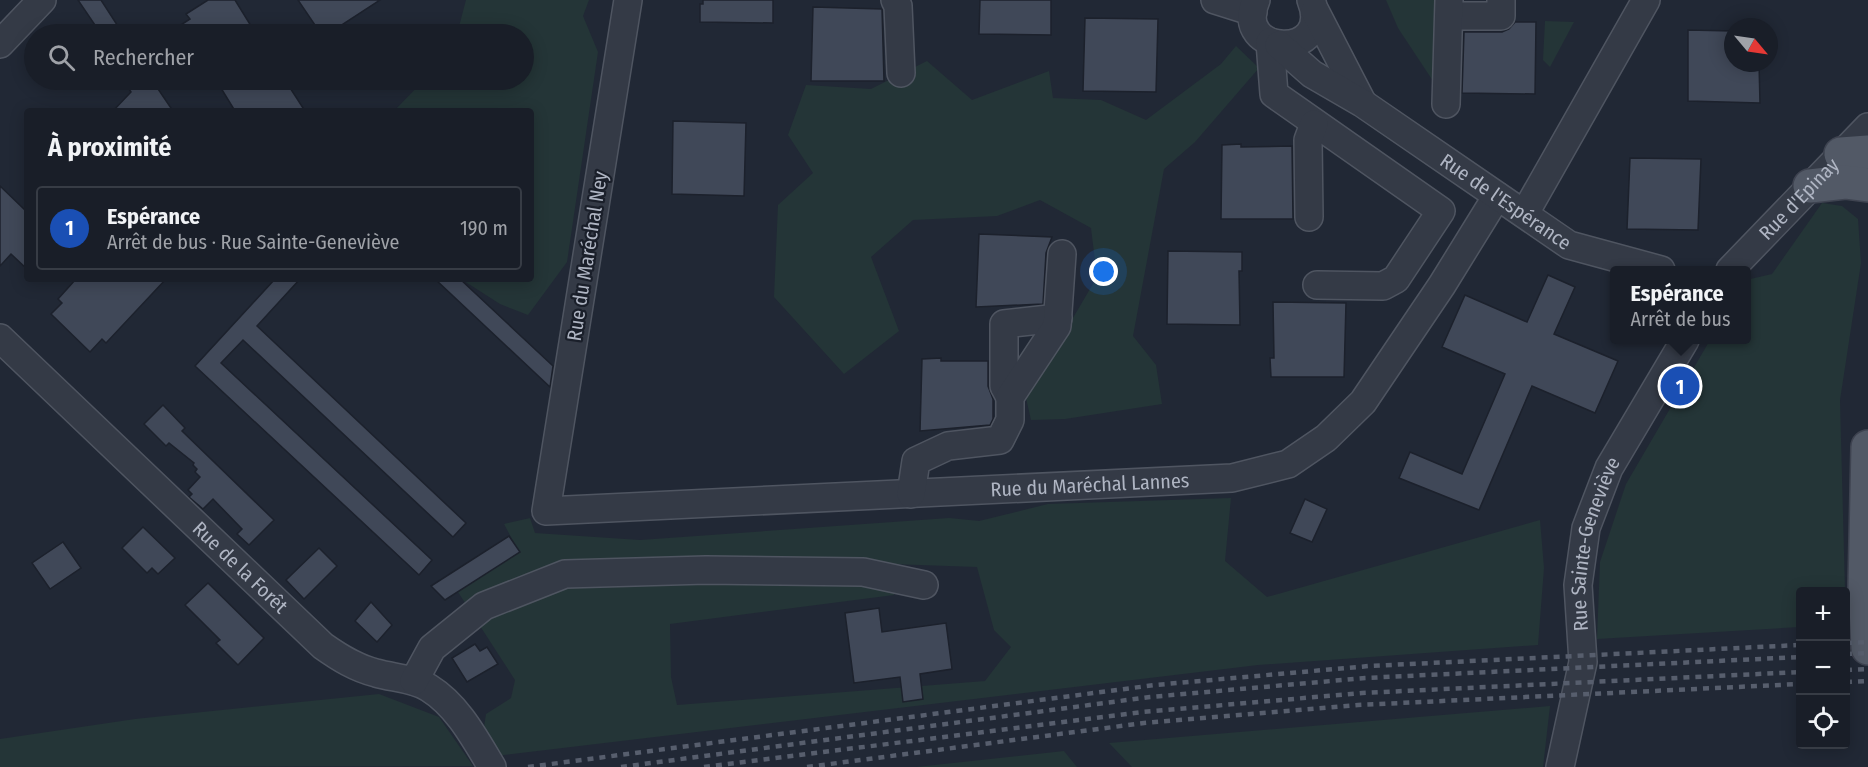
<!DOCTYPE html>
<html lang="fr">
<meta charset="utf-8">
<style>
body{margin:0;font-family:"Fira Sans Condensed",sans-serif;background:#262b34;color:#f1f3f6}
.controls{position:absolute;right:18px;bottom:18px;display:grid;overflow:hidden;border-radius:6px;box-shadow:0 3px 15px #0003}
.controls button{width:54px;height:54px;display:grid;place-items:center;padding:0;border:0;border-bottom:2px solid #373c45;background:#191e28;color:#f1f3f6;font:30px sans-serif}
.compass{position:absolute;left:1724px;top:18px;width:54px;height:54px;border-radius:50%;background:#191e28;box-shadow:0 3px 15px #0003;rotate:119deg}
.you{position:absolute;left:1104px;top:272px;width:21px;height:21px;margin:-15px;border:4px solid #fff;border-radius:50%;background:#1a73e8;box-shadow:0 0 0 9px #1a73e833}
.badge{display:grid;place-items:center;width:39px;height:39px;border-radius:50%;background:#b45309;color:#fff;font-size:20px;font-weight:700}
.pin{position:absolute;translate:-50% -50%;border:3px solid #fff;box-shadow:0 2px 6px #0006}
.popup{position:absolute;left:1610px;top:266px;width:141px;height:78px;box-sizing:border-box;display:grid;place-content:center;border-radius:6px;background:#191e28;filter:drop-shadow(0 2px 4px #0005);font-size:20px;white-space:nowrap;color:#9fa2a8}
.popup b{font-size:22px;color:#f1f3f6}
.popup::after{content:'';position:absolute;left:50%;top:100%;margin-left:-12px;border:12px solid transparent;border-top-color:#191e28}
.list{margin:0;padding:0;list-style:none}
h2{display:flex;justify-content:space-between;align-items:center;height:78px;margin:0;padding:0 24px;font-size:26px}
h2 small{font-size:20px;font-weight:400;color:#9fa2a8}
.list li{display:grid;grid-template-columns:39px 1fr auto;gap:18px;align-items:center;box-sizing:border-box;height:84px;margin:0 12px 12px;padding:0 12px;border:2px solid #373c45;border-radius:6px}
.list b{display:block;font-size:22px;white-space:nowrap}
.list p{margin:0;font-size:20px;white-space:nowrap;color:#9fa2a8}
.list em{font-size:20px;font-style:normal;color:#9fa2a8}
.icon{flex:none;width:33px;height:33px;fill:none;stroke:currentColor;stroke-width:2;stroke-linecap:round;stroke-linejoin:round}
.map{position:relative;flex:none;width:1868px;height:767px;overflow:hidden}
.search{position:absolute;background:#191e28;box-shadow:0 3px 15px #0003;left:24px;top:24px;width:510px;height:66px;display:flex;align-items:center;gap:15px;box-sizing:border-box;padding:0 21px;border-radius:33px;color:#9fa2a8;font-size:22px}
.panel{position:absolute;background:#191e28;box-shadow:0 3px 15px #0003;left:24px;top:108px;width:510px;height:174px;border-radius:6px}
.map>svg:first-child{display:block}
</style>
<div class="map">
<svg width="1868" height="767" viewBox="0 0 1868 767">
<rect width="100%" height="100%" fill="#212835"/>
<g fill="#243537" fill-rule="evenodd">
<polygon points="466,0 589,0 583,16 598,52 567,262 528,315 500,304 461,279 531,279 531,111 394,111 424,80 524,80 524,34 457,34"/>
<polygon points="1386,0 1437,0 1437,87 1398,28"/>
<polygon points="1545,21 1574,22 1550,67 1543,60"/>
<polygon points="1236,46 1259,68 1195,142 1164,169 1133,336 1156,365 1162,404 1065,419 1031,420 1026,398 1097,277 1091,228 1040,200 997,216 913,220 871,257 899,331 844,374 774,297 778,205 813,173 788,135 806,85 871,89 927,61 972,100 1049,71 1053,98 1101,100 1146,120 1221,64"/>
<polygon points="1822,203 1842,206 1858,219 1861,263 1840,400 1845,591 1800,592 1800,627 1597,639 1600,562 1626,484 1710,340 1746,340 1746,280 1772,274"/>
<path d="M 1231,498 L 1225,561 L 1267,597 L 1540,520 L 1544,568 L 1538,645 L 1258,665 L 496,756 L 484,727 L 486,714 L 511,698 L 515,680 L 458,592 L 519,552 L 504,524 L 530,518 L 535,533 L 640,540 L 949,518 L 979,521 L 1048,504 ZM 744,559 L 977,567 L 994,630 L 1011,647 L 985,681 L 677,705 L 671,677 L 670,624 L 894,595 L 895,584 Z"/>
<polygon points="379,694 439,717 473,766 0,767 0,739 135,719"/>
<polygon points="1550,706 1543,767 1132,767 1109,743"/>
<polygon points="1064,751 1077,767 916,767"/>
</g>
<g fill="#404858" stroke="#1c212c" stroke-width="1.5">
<polygon points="78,0 101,0 123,34 101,34"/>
<polygon points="208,0 235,0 256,34 167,34 190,19 186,14"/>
<polygon points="298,0 380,0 328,34 321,34"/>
<polygon points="703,0 773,0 773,23 700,22 700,4 703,4"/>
<polygon points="980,0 1051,0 1051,35 979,34"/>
<polygon points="813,7 882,9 884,81 811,81"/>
<polygon points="1085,18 1158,19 1156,92 1083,91"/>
<polygon points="1515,22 1536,22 1535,94 1462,93 1464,32 1502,32 1509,29"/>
<polygon points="1688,30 1733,31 1733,63 1759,63 1760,103 1688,101"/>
<polygon points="123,80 152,80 173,111 113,111 131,92"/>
<polygon points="216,80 285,80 305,111 235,111"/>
<polygon points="673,121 746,123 744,196 672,194"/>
<polygon points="1241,144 1241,147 1292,146 1293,219 1221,219 1222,145"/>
<polygon points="1630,158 1701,159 1698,230 1627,229"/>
<polygon points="0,186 27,212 27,269 11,254 0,266"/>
<polygon points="979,234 1052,237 1046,253 1043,304 976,307"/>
<polygon points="1168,251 1242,252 1242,271 1239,271 1240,325 1167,324"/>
<polygon points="1548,275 1575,287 1554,334 1618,361 1595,413 1532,386 1479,510 1399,478 1410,452 1462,474 1505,374 1442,347 1465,295 1527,322"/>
<polygon points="76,279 166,279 106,343 102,339 90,352 51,314 62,303 58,299"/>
<polygon points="275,279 300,279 257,326 466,523 453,537 243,340 221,363 432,560 419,575 195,366"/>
<polygon points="435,279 460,279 553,366 550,387"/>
<polygon points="1273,302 1346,303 1344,377 1271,377 1270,358 1274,358"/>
<polygon points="941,358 941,361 988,361 988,386 993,399 993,419 990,425 920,431 922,359"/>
<polygon points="163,405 185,428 182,431 274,520 249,545 237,534 242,529 213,499 203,509 189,497 192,494 188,490 200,477 195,472 197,469 193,465 194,463 169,443 166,446 144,424"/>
<polygon points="1305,499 1327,509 1312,542 1290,533"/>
<polygon points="143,527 175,558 158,574 152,568 147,573 122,548"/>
<polygon points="509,536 520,552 445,600 431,586"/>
<polygon points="63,542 81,568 50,589 32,563"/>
<polygon points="319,548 337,566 304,599 286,580"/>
<polygon points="208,583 264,638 238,665 216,643 220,640 185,605"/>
<polygon points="371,602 392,625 377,642 355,621"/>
<polygon points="879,608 882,632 946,623 952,669 920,674 923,699 903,702 900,677 854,683 845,613"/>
<polygon points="475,644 480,651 487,647 498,664 467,682 452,658"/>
</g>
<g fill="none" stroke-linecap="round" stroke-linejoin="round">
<defs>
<g id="minor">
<path id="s1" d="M 628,0 L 546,511 L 1232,478 L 1288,464 L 1326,438 L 1363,402 L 1442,285 L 1497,196"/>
<polyline points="895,0 898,6 901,73"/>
<polyline points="1215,0 1253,12"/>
<path d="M 1256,0 C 1231,57 1335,61 1311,0"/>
<polyline points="1315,11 1362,102"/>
<polyline points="1449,16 1501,16 1501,0"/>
<polyline points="1270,42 1274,94 1441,211 1396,279 1383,286 1317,285"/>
<polyline points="0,44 42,0"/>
<path id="s2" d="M 1279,45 L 1312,74 L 1362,103 L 1569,245 L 1661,270"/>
<polyline points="1446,104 1449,0"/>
<polyline points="1525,213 1646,0"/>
<polyline points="1309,217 1308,140 1314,124"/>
<path id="s3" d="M 1730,270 L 1868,127"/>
<path id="s4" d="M 0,338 L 323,646 C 340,658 356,668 376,673 C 393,678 414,678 429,688 C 458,706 475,739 492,767"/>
<polyline points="1010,397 1004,386 1004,324 1058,318"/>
<polyline points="911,494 916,461 948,446 1000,440 1010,420 1010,397 1057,326 1062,254"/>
<polyline points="414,681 432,648 484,606 565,574 706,570 863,572 924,585"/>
<path id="s5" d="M 1560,767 L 1583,662 L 1578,585 L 1586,528 L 1609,468 L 1685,340"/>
</g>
<g id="major">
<polyline points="1841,154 1868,152"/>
<polyline points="1810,186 1845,182 1868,185"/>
<polyline points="1868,447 1865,588 1868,648"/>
</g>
</defs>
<use href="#minor" stroke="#4f5561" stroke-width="30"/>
<use href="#major" stroke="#3e4350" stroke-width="36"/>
<use href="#minor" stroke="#343a46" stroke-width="27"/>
<use href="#major" stroke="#525966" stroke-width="33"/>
<g stroke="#575e6d" stroke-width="4.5" stroke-dasharray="6 6" stroke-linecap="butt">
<polyline points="1846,643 1868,642"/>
<polyline points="1846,654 1868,653"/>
<polyline points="1846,670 1868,669"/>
<polyline points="1846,682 1868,681"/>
<polyline points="528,767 1155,685 1369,666 1800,645"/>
<polyline points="621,767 1150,697 1365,678 1800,657"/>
<polyline points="704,767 1143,712 1362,693 1800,672"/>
<polyline points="807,767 1144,723 1358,705 1800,684"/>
</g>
</g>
<g text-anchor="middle" stroke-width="4.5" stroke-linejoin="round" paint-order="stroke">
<g font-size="20" fill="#afb5c3" stroke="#1a1f2a">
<text dy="7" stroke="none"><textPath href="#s3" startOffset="99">Rue d'Epinay</textPath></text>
<text dy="7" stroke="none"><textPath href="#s2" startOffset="276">Rue de l'Espérance</textPath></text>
<text transform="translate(587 256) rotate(-81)" y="7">Rue du Maréchal Ney</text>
<text dy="7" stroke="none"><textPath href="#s1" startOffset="1062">Rue du Maréchal Lannes</textPath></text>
<text dy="7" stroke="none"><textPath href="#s5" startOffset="228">Rue Sainte-Geneviève</textPath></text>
<text dy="7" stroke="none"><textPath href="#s4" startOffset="332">Rue de la Forêt</textPath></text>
</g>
</g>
</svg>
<div class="controls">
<button>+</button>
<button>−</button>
<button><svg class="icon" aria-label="locate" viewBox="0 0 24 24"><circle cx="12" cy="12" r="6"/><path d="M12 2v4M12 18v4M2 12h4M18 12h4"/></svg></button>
</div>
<svg class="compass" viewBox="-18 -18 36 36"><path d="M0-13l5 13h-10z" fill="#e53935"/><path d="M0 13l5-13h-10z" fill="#9fa2a8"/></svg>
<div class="you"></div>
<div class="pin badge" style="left:1680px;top:386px;background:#1a4fb4">1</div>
<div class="popup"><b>Espérance</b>Arrêt de bus</div>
<div class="search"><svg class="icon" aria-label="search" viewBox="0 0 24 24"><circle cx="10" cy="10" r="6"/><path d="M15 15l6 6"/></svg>Rechercher</div>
<section class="panel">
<h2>À proximité<small></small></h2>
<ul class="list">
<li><span class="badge" style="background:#1a4fb4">1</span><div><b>Espérance</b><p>Arrêt de bus · Rue Sainte-Geneviève</p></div><em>190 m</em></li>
</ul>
</section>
</div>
